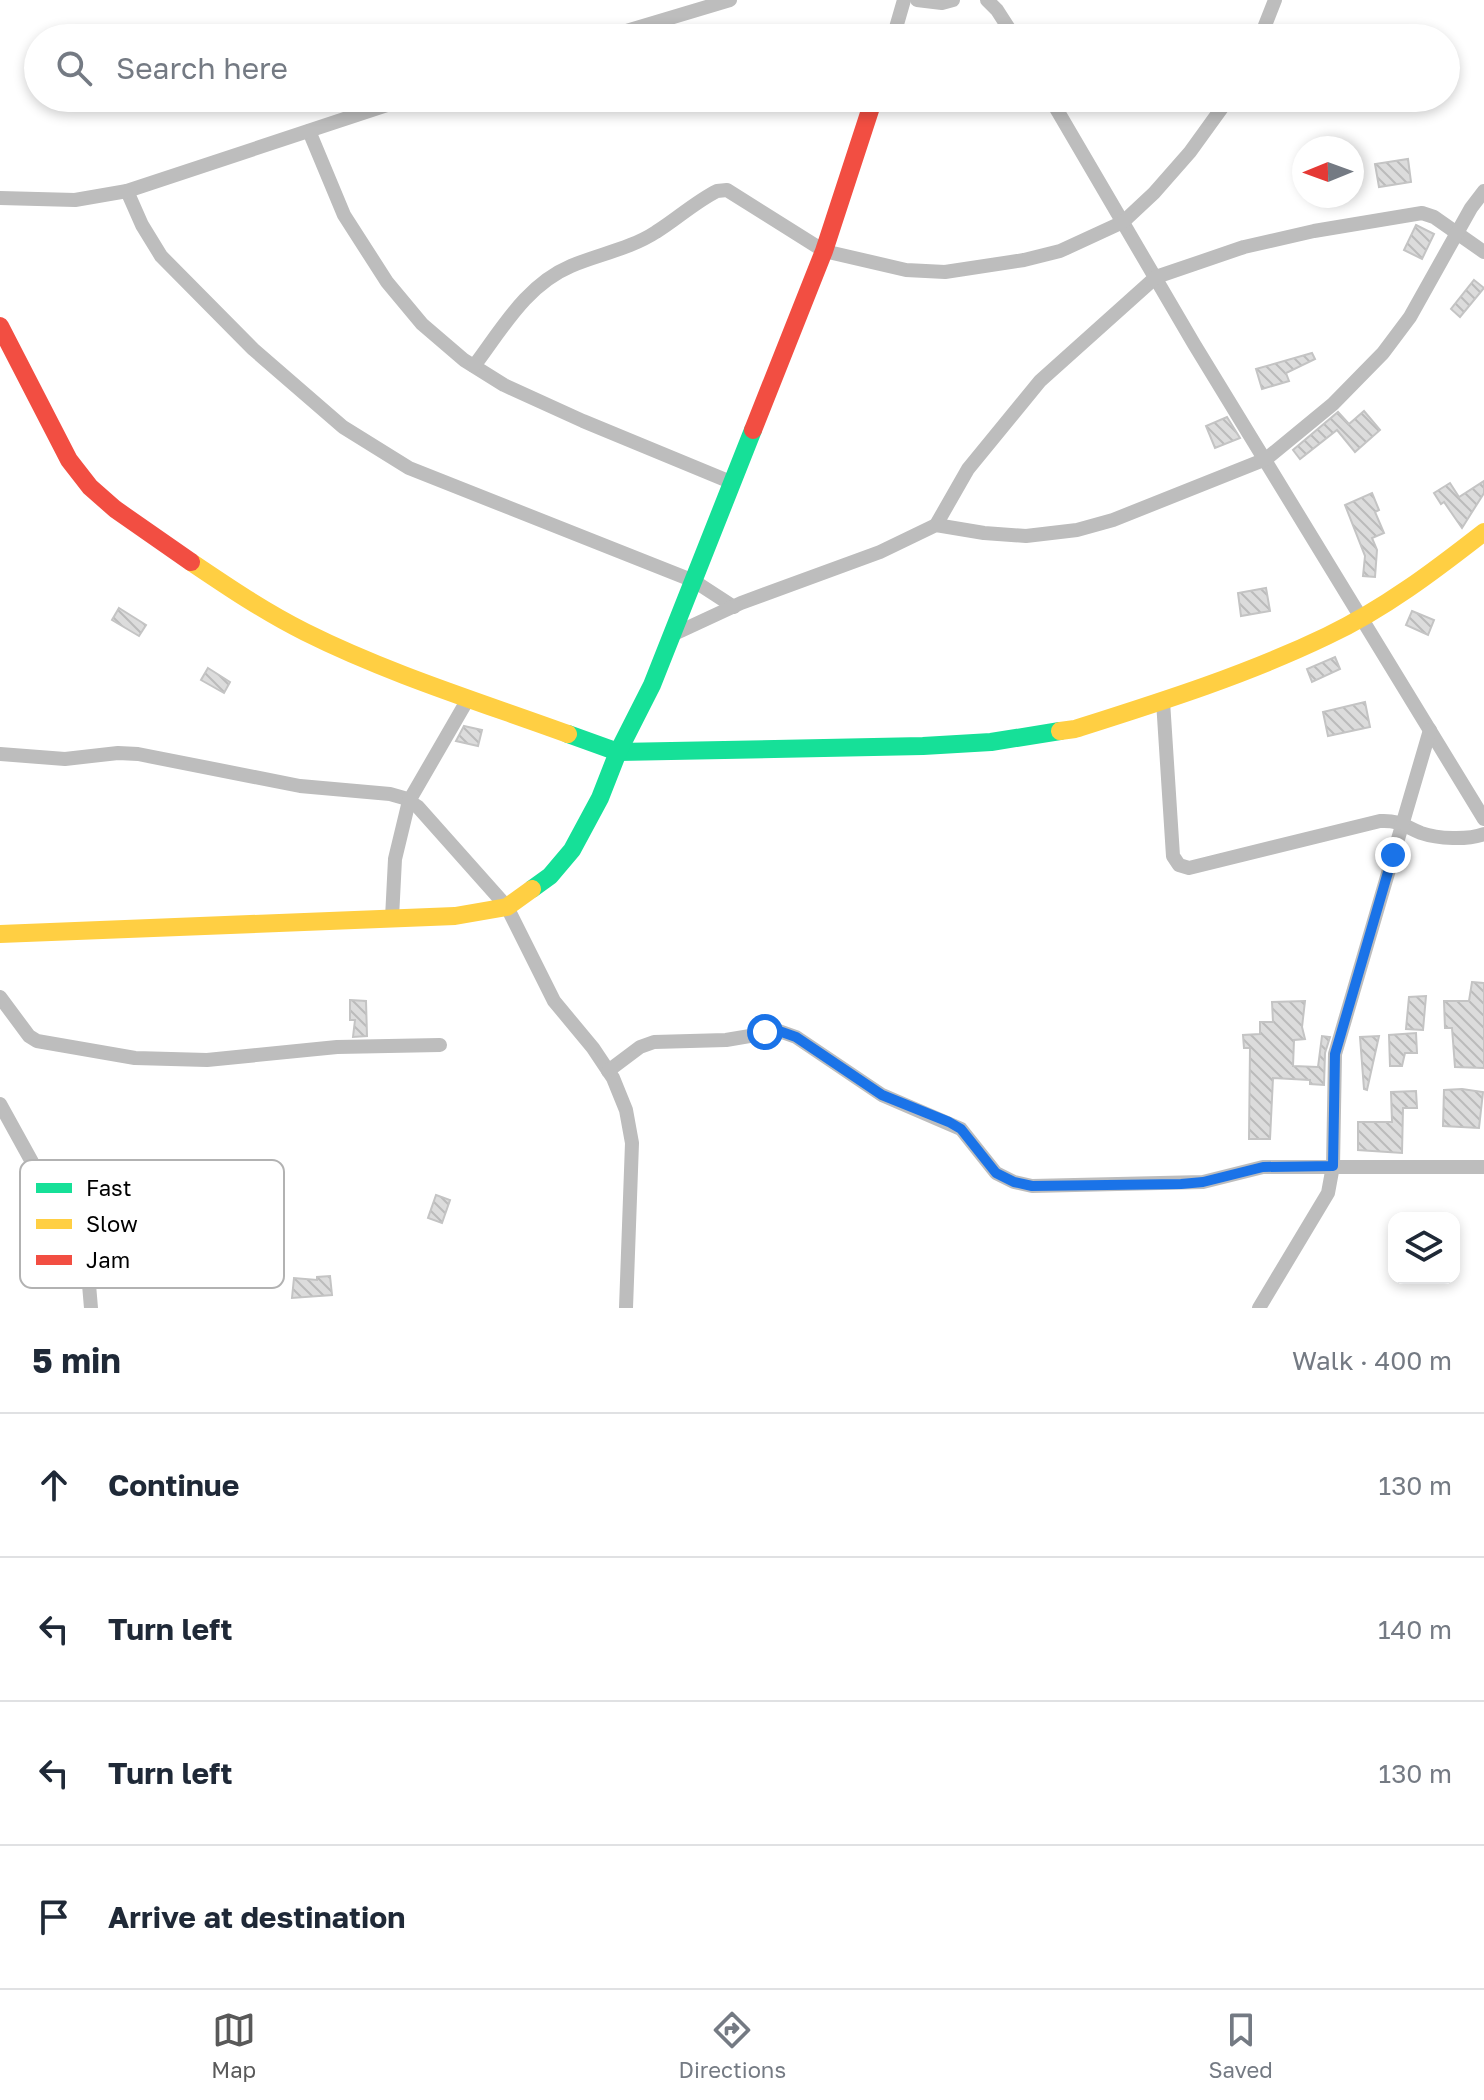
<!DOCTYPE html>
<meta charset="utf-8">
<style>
body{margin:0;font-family:"Golos Text",sans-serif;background:#f2f2f3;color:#1f2937}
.controls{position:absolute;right:24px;bottom:24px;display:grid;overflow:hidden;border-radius:16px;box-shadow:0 4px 12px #0003}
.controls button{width:72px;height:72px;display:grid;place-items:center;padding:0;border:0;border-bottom:2px solid #e0e1e3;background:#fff;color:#1f2937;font:40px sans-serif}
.compass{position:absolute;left:1292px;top:136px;width:72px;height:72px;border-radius:50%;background:#fff;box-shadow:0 4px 12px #0003;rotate:269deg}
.stop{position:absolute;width:24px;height:24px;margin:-18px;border:6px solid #1a73e8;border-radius:50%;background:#fff}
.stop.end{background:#1a73e8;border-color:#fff;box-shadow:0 2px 8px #0008}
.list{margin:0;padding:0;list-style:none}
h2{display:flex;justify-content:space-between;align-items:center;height:104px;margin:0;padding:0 32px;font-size:34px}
h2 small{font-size:26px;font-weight:400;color:#747a83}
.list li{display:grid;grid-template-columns:52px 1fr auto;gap:24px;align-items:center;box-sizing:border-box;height:144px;padding:0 32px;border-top:2px solid #e0e1e3}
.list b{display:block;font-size:30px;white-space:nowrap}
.list em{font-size:26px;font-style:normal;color:#747a83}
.icon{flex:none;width:44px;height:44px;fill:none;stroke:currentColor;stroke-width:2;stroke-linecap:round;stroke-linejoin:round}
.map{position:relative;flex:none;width:1484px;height:1308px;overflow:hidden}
.search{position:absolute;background:#fff;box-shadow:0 4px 12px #0003;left:24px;right:24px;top:24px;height:88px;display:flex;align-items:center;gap:20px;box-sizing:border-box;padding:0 28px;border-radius:44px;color:#747a83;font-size:30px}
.sheet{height:680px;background:#fff}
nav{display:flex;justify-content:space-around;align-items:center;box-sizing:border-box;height:112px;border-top:2px solid #e0e1e3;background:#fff;font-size:22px;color:#747a83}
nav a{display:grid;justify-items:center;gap:4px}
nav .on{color:#595959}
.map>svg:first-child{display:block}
</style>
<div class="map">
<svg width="1484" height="1308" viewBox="0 0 1484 1308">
<defs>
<pattern id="building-back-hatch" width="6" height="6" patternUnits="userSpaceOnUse" patternTransform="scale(2)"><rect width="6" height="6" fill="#dcdcdc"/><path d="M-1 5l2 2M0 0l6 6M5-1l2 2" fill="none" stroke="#bbb"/></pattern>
</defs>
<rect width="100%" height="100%" fill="#fff"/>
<g fill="url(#building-back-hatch)" stroke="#c4c4c4" stroke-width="2">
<polygon points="1408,159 1411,182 1379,187 1375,164"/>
<polygon points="1416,225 1434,234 1422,259 1404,250"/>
<polygon points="1474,280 1484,288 1460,317 1451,309"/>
<polygon points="1312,353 1315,359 1286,373 1289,381 1262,389 1256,369"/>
<polygon points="1364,411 1380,430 1355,452 1337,430 1300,459 1293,450 1338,412 1349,424"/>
<polygon points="1227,417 1240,438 1215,448 1206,426"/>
<polygon points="1484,481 1484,493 1462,528 1444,502 1441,504 1434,493 1450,483 1459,497"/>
<polygon points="1372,493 1379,510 1375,512 1384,533 1372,538 1377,550 1375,577 1363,576 1365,556 1345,505"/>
<polygon points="1266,588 1270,611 1241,616 1238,593"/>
<polygon points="119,608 146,625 139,636 112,620"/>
<polygon points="1412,611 1434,620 1428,635 1406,625"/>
<polygon points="1335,657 1340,669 1312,682 1307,669"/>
<polygon points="208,668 230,682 224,693 201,680"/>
<polygon points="1365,702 1370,727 1328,736 1323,712"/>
<polygon points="464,726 482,730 478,746 456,741"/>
<polygon points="1472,982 1484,983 1484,1068 1455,1067 1452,1028 1445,1028 1444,1001 1469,1001"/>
<polygon points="1426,996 1423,1030 1406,1029 1409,997"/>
<polygon points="350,1000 366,1001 367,1036 353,1037 355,1020 350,1020"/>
<polygon points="1305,1001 1302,1027 1305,1039 1294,1040 1293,1066 1318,1067 1322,1036 1330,1037 1325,1053 1324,1085 1310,1084 1310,1080 1273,1078 1270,1139 1249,1139 1250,1048 1244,1048 1243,1035 1260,1034 1260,1022 1273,1022 1272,1002"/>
<polygon points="1416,1033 1417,1053 1405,1053 1402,1066 1390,1066 1389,1035"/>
<polygon points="1379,1036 1367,1090 1364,1089 1360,1037"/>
<polygon points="1462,1089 1483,1092 1479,1128 1443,1126 1444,1090"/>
<polygon points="1416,1091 1417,1108 1403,1108 1402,1153 1358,1150 1358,1122 1392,1122 1391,1092"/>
<polygon points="436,1195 450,1200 442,1223 428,1218"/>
<polygon points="330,1276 332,1295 292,1298 294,1278 317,1280 317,1277"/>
</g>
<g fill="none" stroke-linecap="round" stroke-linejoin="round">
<g stroke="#bdbdbd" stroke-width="14">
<polyline points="917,0 942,3 953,0"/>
<polyline points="987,0 997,10 1015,38"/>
<polyline points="603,38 730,0"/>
<polyline points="893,38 904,0"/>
<polyline points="1260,38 1275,0"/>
<polyline points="1050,98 1194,344 1484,819"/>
<polyline points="309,131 344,215 387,282 422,324 464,360 504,385 583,421 733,483"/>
<polyline points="127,191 142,225 161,256 253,349 343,427 409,468 694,581 734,607"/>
<polyline points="0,198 75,200 127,191 408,98"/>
<path d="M 474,366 C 502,329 526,285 571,266 C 599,254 630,249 656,232 C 677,219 695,202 717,191 L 727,190 L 824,251 L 906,270 L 945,272 L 1024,260 L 1060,251 L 1123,222 L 1154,193 L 1190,152 L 1229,98"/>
<polyline points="936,525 968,469 1040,381 1156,277 1244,247 1314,231 1422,213 1434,217 1484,252"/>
<polyline points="672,635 741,603 880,552 936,525 984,533 1026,536 1077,530 1113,520 1266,459 1333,404 1383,353 1410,317 1471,208 1484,191"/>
<path d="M 1163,701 L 1173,856 L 1179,865 L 1189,868 L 1380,821 C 1400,820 1404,826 1421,833 C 1438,839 1468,840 1484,834"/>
<polyline points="0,754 65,759 118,753 138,754 300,786 390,794 404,798 418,807 507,907 554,1001 593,1048 613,1078 626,1110 632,1143 626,1308"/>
<polyline points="392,918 395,859 409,801 468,699"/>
<polyline points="0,997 29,1036 37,1041 135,1058 207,1060 337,1047 440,1045"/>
<polyline points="608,1071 640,1047 654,1042 726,1040 779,1031 796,1037 882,1095 961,1129 996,1173 1014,1182 1032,1186 1203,1182 1263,1167 1484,1167"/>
<polyline points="0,1104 32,1162 77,1224 86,1249 91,1308"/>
<polyline points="1259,1308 1328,1193 1333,1166 1335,1054 1430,730"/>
</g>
<g stroke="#16e098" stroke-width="18">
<polyline points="568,734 618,752 923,746 991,742 1060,731"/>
<polyline points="532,889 550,876 572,850 600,798 618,752 652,685 753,430"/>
</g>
<g stroke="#ffcf43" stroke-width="18">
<path d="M 191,562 C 228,587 265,612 305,632 C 389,674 480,702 568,734"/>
<path d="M 1060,731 L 1075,729 C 1160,702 1246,675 1327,636 C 1384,609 1434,571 1484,532"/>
<polyline points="0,934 455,916 507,907 532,889"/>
</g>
<g stroke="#f24e42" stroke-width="18">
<polyline points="0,326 69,460 90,487 115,509 191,562"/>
<polyline points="753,430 824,251 874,98"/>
</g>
</g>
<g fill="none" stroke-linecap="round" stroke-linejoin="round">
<polyline stroke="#1a73e8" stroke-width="10" points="765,1032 779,1031 796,1037 882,1095 949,1122 961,1129 996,1173 1014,1182 1032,1186 1181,1184 1203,1182 1263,1167 1333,1166 1335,1054 1393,855"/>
</g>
<rect x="20" y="1160" width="264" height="128" rx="12" fill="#fff" stroke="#b2b2b2" stroke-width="2"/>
<rect x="36" y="1183" width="36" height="10" fill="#16e098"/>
<rect x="36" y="1219" width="36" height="10" fill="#ffcf43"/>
<rect x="36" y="1255" width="36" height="10" fill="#f24e42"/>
<g font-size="22" fill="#000">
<text x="86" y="1196">Fast</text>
<text x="86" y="1232">Slow</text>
<text x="86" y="1268">Jam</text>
</g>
</svg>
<div class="controls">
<button><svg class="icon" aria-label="layers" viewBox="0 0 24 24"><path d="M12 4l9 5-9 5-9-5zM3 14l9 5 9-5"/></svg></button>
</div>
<svg class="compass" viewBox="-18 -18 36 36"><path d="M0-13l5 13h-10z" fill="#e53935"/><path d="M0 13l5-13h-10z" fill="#747a83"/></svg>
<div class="stop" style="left:765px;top:1032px"></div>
<div class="stop end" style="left:1393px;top:855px"></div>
<div class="search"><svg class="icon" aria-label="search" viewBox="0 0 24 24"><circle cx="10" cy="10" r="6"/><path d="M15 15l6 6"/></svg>Search here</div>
</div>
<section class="sheet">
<h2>5 min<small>Walk · 400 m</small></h2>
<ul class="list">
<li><svg class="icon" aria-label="ahead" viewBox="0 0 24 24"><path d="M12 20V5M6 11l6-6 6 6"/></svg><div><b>Continue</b></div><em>130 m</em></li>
<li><svg class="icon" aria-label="left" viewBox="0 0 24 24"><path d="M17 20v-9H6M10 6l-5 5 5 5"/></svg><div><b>Turn left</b></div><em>140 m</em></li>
<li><svg class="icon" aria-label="left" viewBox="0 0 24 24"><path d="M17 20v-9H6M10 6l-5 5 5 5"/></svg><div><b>Turn left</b></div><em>130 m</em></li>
<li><svg class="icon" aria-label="arrive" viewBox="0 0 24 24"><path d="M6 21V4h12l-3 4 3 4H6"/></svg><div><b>Arrive at destination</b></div></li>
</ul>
</section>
<nav>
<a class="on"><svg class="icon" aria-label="map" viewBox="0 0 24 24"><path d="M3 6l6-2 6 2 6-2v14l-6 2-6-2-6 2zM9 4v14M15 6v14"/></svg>Map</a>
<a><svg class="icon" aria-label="directions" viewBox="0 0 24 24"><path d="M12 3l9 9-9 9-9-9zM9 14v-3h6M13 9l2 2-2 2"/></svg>Directions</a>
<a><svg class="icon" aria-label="saved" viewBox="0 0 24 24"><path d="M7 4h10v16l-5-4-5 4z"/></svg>Saved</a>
</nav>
